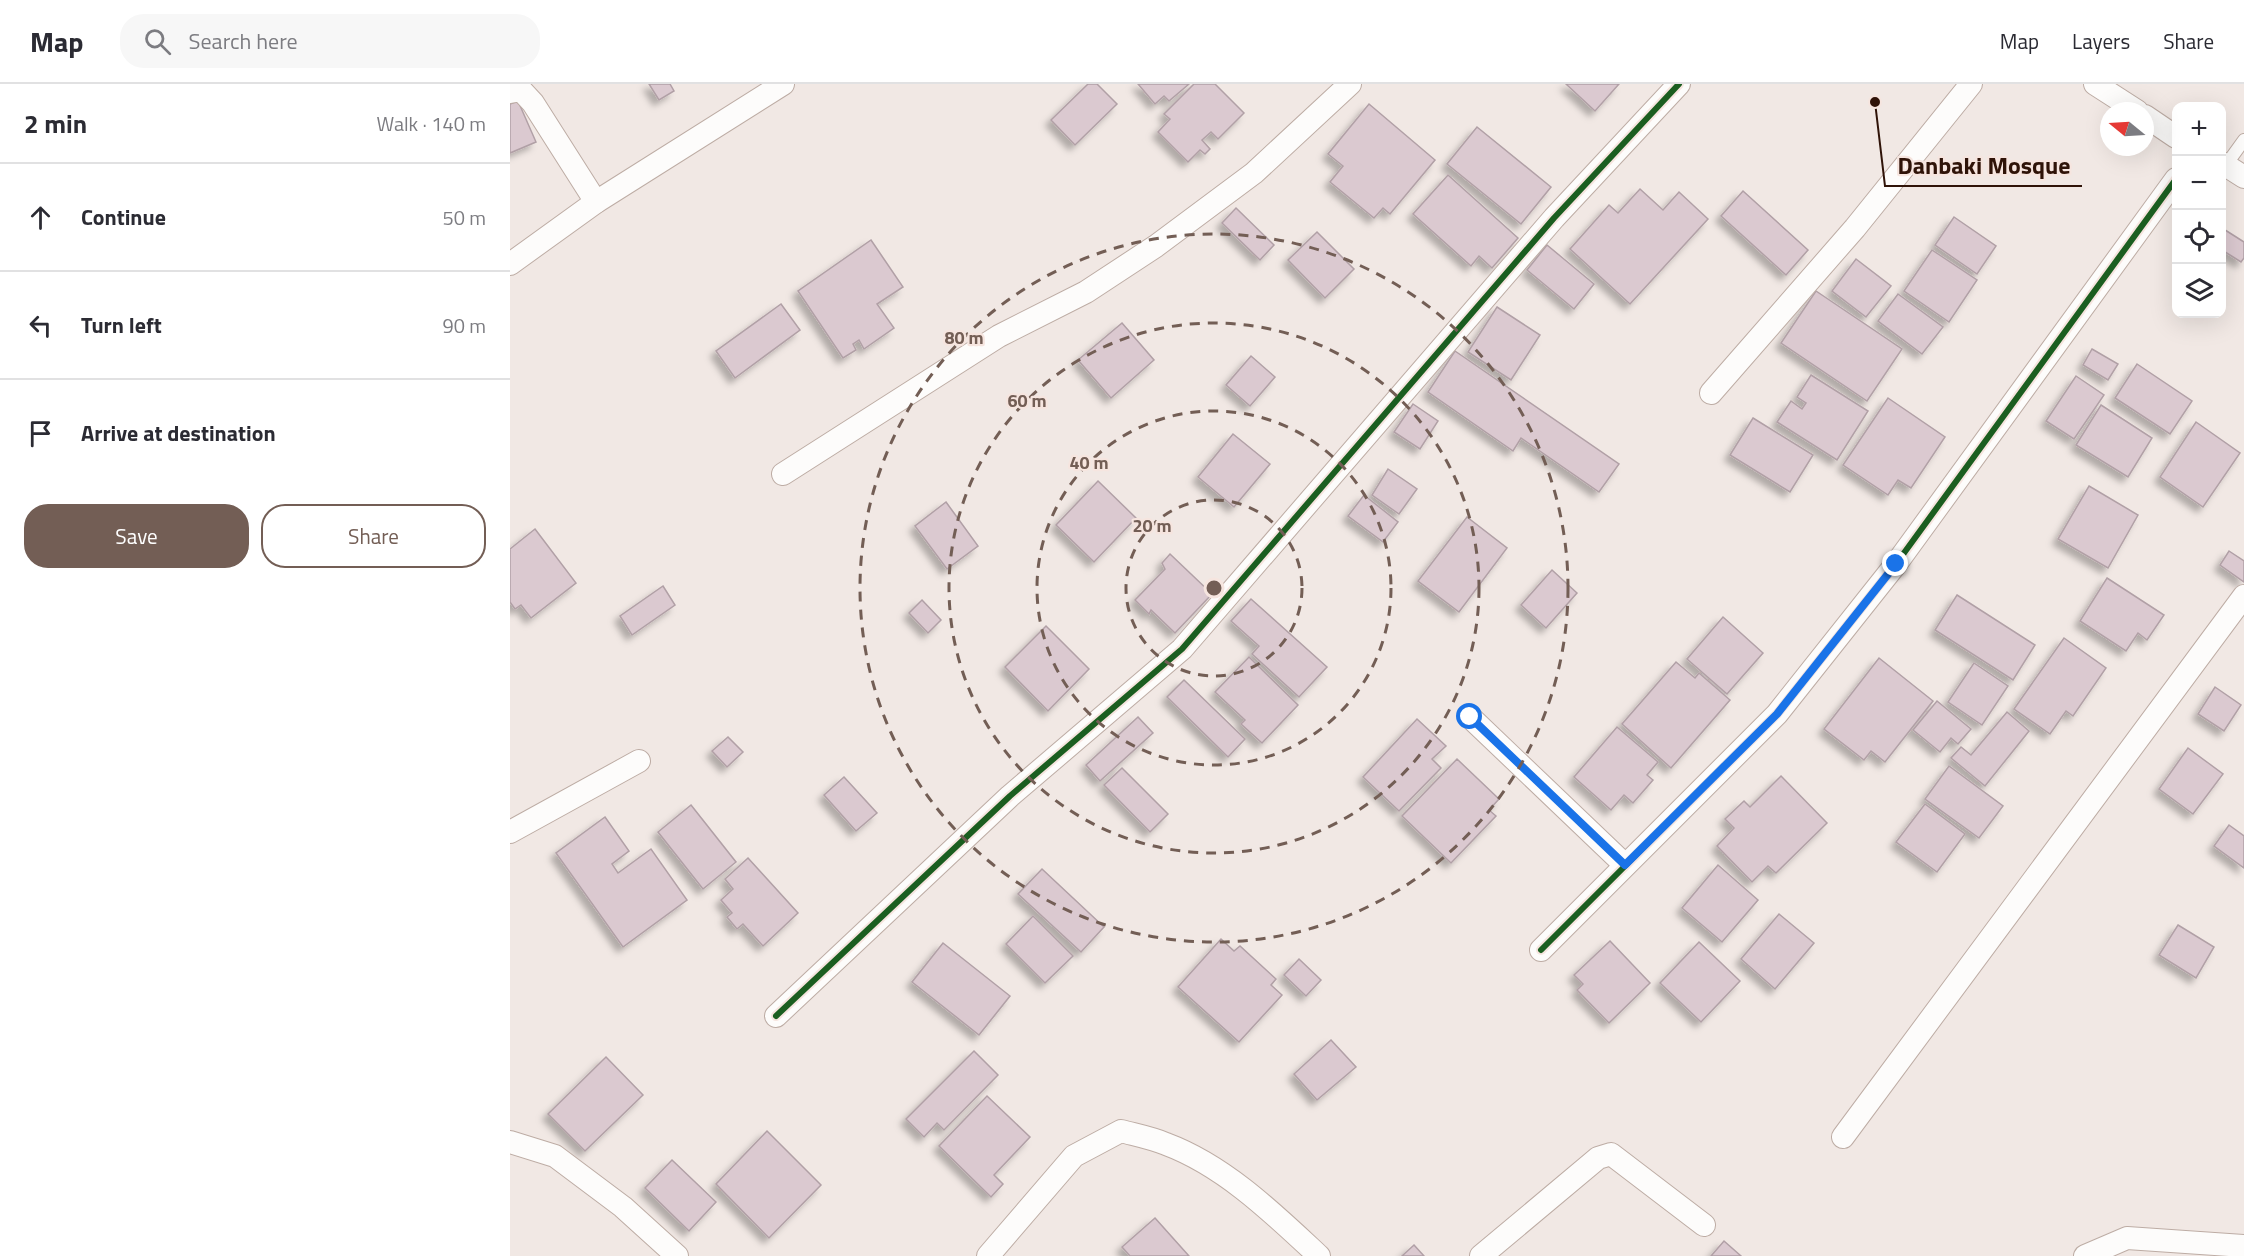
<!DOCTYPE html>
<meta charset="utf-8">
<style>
body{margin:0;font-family:"Titillium Web",sans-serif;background:#f7f7f7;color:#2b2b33}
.controls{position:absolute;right:18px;top:18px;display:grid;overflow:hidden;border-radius:12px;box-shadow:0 6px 24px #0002}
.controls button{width:54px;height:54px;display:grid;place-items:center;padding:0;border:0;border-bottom:2px solid #e1e1e2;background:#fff;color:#2b2b33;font:30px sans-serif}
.compass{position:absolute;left:1590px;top:18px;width:54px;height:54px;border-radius:50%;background:#fff;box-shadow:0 6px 24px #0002;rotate:288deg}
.stop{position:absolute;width:18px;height:18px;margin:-14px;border:4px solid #1a73e8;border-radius:50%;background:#fff}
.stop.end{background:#1a73e8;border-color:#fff;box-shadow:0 2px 6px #0008}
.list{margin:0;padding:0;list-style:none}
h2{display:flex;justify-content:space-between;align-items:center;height:78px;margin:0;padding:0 24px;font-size:26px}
h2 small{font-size:20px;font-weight:400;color:#7c7c81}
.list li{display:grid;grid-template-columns:39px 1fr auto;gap:18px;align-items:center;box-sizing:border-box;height:108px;padding:0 24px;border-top:2px solid #e1e1e2}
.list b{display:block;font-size:22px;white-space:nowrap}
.list em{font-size:20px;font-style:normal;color:#7c7c81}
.actions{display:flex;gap:12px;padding:18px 24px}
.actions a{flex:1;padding:14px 0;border:2px solid #735e55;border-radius:24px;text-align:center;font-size:21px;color:#735e55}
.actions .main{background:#735e55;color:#fff}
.icon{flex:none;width:33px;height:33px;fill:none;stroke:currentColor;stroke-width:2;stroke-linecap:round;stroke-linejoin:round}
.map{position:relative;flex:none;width:1734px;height:1172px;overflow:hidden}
header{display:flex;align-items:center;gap:36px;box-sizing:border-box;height:84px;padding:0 30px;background:#fff;border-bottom:2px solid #e1e1e2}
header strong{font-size:28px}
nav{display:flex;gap:33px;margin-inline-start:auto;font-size:21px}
.search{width:420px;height:54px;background:#f7f7f7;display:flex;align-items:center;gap:15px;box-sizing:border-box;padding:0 21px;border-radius:24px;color:#7c7c81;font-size:22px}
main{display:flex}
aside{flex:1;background:#fff}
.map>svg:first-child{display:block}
</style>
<header>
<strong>Map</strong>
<div class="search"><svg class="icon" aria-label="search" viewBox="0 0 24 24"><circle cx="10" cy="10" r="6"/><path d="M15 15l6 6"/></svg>Search here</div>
<nav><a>Map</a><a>Layers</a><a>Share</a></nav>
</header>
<main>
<aside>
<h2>2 min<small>Walk · 140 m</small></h2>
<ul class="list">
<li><svg class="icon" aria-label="ahead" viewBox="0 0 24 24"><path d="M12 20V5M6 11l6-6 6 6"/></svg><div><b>Continue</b></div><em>50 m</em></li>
<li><svg class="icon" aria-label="left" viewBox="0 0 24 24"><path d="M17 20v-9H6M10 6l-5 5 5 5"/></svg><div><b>Turn left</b></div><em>90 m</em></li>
<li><svg class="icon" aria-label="arrive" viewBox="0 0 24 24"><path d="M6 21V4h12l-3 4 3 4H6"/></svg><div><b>Arrive at destination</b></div></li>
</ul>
<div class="actions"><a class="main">Save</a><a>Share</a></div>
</aside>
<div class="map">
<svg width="1734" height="1172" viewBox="0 0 1734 1172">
<defs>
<filter id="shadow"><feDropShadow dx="-5.5" dy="5.5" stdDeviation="3" flood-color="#0004"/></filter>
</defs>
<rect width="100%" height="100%" fill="#f1e8e4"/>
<g fill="#dbc9d0" stroke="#b1a0a6" stroke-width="1.5" filter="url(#shadow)">
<polygon points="139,0 160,0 164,7 149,16"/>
<polygon points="578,0 587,0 607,20 565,61 541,36"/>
<polygon points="628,0 679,0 659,17 654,12 645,20"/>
<polygon points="684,0 705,0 734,29 708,55 701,48 692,56 700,65 695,70 690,66 678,78 648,48 660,35 654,30"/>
<polygon points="1056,0 1109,0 1085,27"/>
<polygon points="8,17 26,58 0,69 0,20"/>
<polygon points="859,20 925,76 880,130 873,124 864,134 820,98 833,82 818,70"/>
<polygon points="967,43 1041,103 1011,140 937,80"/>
<polygon points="938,91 1008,154 982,184 969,172 961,182 903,130"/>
<polygon points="1130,105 1153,126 1169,108 1198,135 1120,220 1060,165 1099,121 1108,129"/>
<polygon points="1233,107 1298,166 1276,191 1211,132"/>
<polygon points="726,124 764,161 750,176 712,139"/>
<polygon points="1444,133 1486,162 1467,190 1425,161"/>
<polygon points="1712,144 1734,158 1734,174 1731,178 1712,166"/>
<polygon points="807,148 844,185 815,214 778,176"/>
<polygon points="361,156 393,203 367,220 384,244 354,265 349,256 343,260 346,266 333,274 288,207"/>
<polygon points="1037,161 1084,200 1064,225 1017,186"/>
<polygon points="1422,166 1467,196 1439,238 1394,207"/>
<polygon points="1346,175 1381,202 1356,233 1322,207"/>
<polygon points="1306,207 1392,265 1357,317 1271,259"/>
<polygon points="1388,210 1433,243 1412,270 1368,237"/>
<polygon points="271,220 290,246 225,294 206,267"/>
<polygon points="987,223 1030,251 1001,296 958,268"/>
<polygon points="612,239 644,276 601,314 568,276"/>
<polygon points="1582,265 1608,280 1598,296 1573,281"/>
<polygon points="945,267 1109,380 1089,408 1011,354 1003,367 918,308"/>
<polygon points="741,272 765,293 740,322 716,301"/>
<polygon points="1627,280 1682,317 1660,350 1605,314"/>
<polygon points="1301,291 1358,327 1327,376 1267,338 1281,317 1292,325 1296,319 1287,313"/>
<polygon points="1566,292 1594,311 1564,355 1536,337"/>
<polygon points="1378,314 1435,353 1401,404 1388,396 1378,411 1333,381"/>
<polygon points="903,320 928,337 910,365 884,348"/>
<polygon points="1591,321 1642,354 1618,393 1566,361"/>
<polygon points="1243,334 1303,371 1280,408 1220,371"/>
<polygon points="1686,338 1730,369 1693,423 1650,393"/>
<polygon points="723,350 760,380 724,423 688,393"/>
<polygon points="878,385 907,405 889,430 862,411"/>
<polygon points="588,397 626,434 584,478 546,441"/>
<polygon points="1579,402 1628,431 1598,484 1548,455"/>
<polygon points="854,411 888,438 873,458 838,432"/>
<polygon points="436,418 468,462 437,485 405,442"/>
<polygon points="957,433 997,464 949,528 908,497"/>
<polygon points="25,445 66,499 21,534 11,521 5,525 0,518 0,465"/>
<polygon points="1719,467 1734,477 1734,498 1710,481"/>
<polygon points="660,470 702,510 665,549 641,526 639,530 625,516 655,485 652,479"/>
<polygon points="1042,486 1067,509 1036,544 1011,521"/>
<polygon points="1597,494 1654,531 1637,556 1628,549 1616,567 1570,537"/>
<polygon points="153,502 165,521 122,551 110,532"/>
<polygon points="1447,511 1525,561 1503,596 1425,546"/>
<polygon points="741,515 817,583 789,613 742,570 749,562 721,537"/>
<polygon points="412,516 431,536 418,549 399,529"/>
<polygon points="1213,533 1253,569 1217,610 1177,575"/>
<polygon points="536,542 579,585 538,627 495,583"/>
<polygon points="1554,554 1596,584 1563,632 1556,627 1540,650 1504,625"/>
<polygon points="739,573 788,621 752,659 731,640 735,636 705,608"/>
<polygon points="1369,574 1423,617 1375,678 1361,667 1354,676 1314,645"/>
<polygon points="1166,578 1185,594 1189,589 1220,616 1161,684 1112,640"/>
<polygon points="1464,579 1498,602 1472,641 1438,618"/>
<polygon points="674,596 735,655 718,673 657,613"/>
<polygon points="1705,603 1731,621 1714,647 1688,630"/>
<polygon points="1427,617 1461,645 1448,660 1441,654 1430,668 1403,646"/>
<polygon points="1497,628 1519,647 1475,702 1441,674 1451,663 1461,671"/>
<polygon points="628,633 643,649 590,697 576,681"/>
<polygon points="907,635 936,662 922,675 931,684 889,727 853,693"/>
<polygon points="1107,643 1148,678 1137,691 1143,696 1123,719 1114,711 1101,726 1064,693"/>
<polygon points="218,653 233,668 217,683 202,667"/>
<polygon points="1678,664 1713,690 1683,730 1649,705"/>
<polygon points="947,675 989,715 979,726 986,732 941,779 892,732"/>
<polygon points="1439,682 1493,722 1469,754 1415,715"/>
<polygon points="612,684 658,730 640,748 594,701"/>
<polygon points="1271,692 1317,739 1266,789 1258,782 1242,798 1207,762 1224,744 1215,735 1234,717 1240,723"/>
<polygon points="334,693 367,729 346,747 314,711"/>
<polygon points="1415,720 1455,750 1427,788 1386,758"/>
<polygon points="181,721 226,778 193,805 148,748"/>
<polygon points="95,733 119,767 102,780 108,789 141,765 177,816 113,863 46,769"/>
<polygon points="1719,741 1734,752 1734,784 1704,762"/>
<polygon points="238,774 288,829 253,862 233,840 227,845 217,833 222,829 211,816 223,805 215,795"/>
<polygon points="1208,781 1248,816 1212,858 1172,824"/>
<polygon points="532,785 594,843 571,868 508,810"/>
<polygon points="1269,830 1304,859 1265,905 1231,875"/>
<polygon points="523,832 563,872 535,899 496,860"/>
<polygon points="1668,841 1704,863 1686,894 1649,871"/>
<polygon points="711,855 724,867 730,862 766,895 761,901 772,911 729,958 668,903"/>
<polygon points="1100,857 1140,899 1099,939 1067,906 1073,900 1064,891"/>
<polygon points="1189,858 1230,897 1191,938 1150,899"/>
<polygon points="433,859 500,912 469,951 402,898"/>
<polygon points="789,875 811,896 796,912 774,891"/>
<polygon points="821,956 846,983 807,1016 784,990"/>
<polygon points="464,967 488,991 434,1046 427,1039 414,1053 396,1035"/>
<polygon points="96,973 133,1011 75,1067 38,1030"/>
<polygon points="477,1012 520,1053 484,1091 493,1100 481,1113 429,1062"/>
<polygon points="257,1047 311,1101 259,1154 206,1100"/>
<polygon points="162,1076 206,1118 179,1147 135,1104"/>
<polygon points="645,1134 679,1172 620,1172 612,1163"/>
<polygon points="1214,1157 1231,1172 1201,1172"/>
<polygon points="904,1161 914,1172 892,1172"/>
</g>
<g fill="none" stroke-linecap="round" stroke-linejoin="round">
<defs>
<polyline id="lane" points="1716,81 1734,56"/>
<g id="street">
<polyline points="1585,0 1627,27"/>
<polyline points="0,8 11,6 23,19 86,118"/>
<polyline points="1635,32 1666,53"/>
<polyline points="1712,79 1734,93"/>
<polyline points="0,180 86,118 273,0"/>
<polyline points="1201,309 1345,144 1461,0"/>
<polyline points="273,390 489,252 576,208 646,162 744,89 840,0"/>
<polyline points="960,633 1115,781"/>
<polyline points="0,748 129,677"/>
<polyline points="1031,866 1267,630 1386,480 1666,95"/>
<polyline points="266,932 500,712 672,565 1044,134 1169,0"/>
<polyline points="1333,1053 1734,512"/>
<polyline points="0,1058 45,1072 113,1123 167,1172"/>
<path d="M 478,1172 L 564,1072 L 611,1047 C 626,1051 642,1054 656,1060 C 715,1082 764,1130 809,1172"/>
<polyline points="971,1172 1088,1074 1101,1070 1194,1141"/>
<polyline points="1575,1172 1617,1154 1734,1162"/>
</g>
</defs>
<use href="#lane" stroke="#bdaca4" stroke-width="14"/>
<use href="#street" stroke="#bdaca4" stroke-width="24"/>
<use href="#lane" stroke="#fdfcfb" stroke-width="12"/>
<use href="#street" stroke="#fdfcfb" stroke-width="22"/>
<defs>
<g id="cycleway">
<polyline points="1031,866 1267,630 1386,480 1666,95"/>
<polyline points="266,932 500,712 672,565 1044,134 1169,0"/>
</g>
</defs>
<use href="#cycleway" stroke="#f6e5df" stroke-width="10"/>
<use href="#cycleway" stroke="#1b5e20" stroke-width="6"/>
</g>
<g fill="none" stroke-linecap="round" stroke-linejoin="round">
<polyline stroke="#1a73e8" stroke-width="8" points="960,633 1115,781 1267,630 1386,480"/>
</g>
<g fill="none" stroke="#735e55" stroke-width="3" stroke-dasharray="10 8">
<circle cx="704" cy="504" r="88"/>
<circle cx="704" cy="504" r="177"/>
<circle cx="704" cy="504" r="265"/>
<circle cx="704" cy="504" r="354"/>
</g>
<circle cx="704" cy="504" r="9" fill="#735e55" stroke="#f6e5df" stroke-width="3"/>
<g font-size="18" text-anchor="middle" font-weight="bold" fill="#735e55" stroke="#f6e5df" stroke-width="4.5" stroke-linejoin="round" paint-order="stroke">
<text x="454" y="260">80 m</text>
<text x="517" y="323">60 m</text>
<text x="579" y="385">40 m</text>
<text x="642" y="448">20 m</text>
</g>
<path fill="none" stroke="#2f1308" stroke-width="2" d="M1365 18L1375 102H1572"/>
<circle fill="#2f1308" stroke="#f6e5df" stroke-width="2" cx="1365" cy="18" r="6"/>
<g font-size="24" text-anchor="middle" font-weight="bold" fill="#2f1308" stroke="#f6e5df" stroke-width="4.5" stroke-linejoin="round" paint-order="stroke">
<text x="1474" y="90">Danbaki Mosque</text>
</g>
</svg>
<div class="controls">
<button>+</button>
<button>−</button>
<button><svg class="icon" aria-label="locate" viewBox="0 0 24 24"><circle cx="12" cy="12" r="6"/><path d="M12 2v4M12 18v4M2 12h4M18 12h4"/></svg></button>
<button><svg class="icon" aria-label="layers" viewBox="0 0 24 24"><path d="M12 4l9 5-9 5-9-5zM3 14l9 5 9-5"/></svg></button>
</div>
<svg class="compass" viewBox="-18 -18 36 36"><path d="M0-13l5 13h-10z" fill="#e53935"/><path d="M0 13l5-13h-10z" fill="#7c7c81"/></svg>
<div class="stop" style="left:960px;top:633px"></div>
<div class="stop end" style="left:1386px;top:480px"></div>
</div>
</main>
